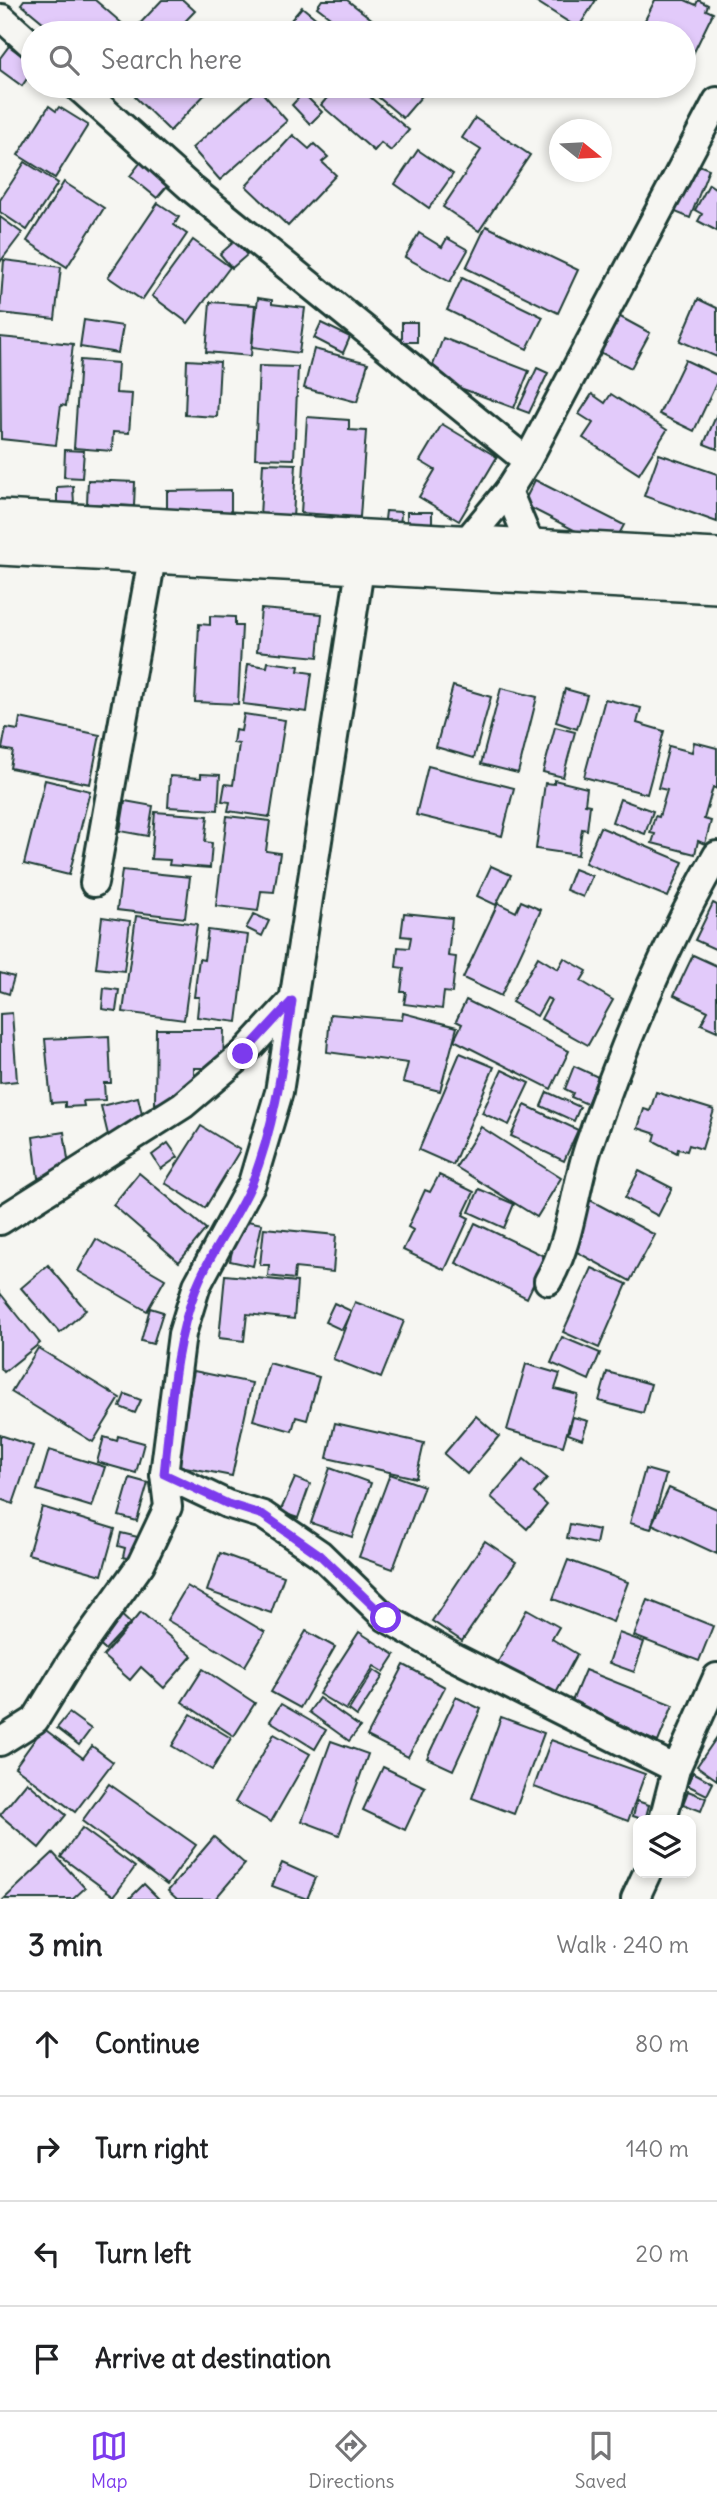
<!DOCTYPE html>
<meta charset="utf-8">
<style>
body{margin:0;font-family:Delius,sans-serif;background:#f6f6f6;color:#202124}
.controls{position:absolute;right:21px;bottom:21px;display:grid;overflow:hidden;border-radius:14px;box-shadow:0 4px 10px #0003}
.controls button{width:63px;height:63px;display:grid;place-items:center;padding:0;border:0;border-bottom:2px solid #e0e0e0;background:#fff;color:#202124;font:35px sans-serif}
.compass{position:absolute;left:549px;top:119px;width:63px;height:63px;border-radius:50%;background:#fff;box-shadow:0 4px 10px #0003;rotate:108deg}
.stop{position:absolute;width:21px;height:21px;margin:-16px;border:5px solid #7c3aed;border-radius:50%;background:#fff}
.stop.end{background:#7c3aed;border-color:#fff;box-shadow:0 2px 7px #0008}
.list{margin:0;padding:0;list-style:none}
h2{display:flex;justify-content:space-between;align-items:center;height:91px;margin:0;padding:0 28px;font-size:30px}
h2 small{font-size:23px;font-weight:400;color:#757577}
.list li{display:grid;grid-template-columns:46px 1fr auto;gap:21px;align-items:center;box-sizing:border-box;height:105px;padding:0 28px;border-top:2px solid #e0e0e0}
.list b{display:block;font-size:26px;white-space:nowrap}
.list em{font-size:23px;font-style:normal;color:#757577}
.icon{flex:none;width:38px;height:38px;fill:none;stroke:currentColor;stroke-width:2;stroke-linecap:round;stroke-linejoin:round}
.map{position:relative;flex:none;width:717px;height:1899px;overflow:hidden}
.search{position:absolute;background:#fff;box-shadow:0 4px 10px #0003;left:21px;right:21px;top:21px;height:77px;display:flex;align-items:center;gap:18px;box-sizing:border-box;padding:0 24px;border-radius:38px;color:#757577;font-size:26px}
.sheet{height:511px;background:#fff}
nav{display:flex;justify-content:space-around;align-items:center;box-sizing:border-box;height:98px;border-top:2px solid #e0e0e0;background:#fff;font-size:19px;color:#757577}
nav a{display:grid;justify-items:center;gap:4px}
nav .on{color:#7c3aed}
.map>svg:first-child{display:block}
</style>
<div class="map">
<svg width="717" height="1899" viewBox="0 0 717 1899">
<rect width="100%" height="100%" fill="#f6f6f2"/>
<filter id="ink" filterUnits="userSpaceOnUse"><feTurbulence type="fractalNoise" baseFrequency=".0143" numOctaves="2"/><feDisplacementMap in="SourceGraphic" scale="14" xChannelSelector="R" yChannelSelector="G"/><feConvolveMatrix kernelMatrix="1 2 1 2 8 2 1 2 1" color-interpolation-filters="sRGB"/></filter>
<g filter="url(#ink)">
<g fill="#e2cafa" stroke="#1f3d34" stroke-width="2">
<polygon points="24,0 95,0 124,25 117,33 56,33 21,4"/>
<polygon points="162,0 183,0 195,11 174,33 137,33 134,30"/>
<polygon points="322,0 347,0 378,24 371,33 351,33 317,7"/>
<polygon points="534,0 596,0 578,28"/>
<polygon points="655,0 685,0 696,5 698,0 708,5 706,10 713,13 693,54 684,49 684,33 651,33 641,28"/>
<polygon points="302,7 334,33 280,33"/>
<polygon points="9,46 33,64 33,70 22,86 0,70 0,58"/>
<polygon points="146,86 213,86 170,131 135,97"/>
<polygon points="337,86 357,86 409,130 391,151 381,143 374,151 321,105"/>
<polygon points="365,86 422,86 427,90 403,118"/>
<polygon points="259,89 287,121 220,180 192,148"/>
<polygon points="303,93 322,112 310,124 292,105"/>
<polygon points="49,106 56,111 59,107 88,125 55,178 18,155"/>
<polygon points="475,118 530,155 479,231 443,207 481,150 462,138"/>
<polygon points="293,135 309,149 314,144 328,157 322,162 336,175 288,226 246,186"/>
<polygon points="418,150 453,174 429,208 395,184"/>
<polygon points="25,162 58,183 27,230 0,212 0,200"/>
<polygon points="141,162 169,184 157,198 130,176"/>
<polygon points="691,162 709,169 690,218 673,211"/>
<polygon points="64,182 104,208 67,267 27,241"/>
<polygon points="709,184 715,188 717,185 717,231 698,221 702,214 695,210"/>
<polygon points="158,203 179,217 174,225 187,234 142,300 108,277"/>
<polygon points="0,217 22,233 0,262"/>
<polygon points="486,226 578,270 558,313 466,268"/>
<polygon points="419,233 442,247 447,238 468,250 450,282 405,257"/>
<polygon points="193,240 230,267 188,323 152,296"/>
<polygon points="235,241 247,255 232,268 220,254"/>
<polygon points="4,260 61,267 55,319 0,313"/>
<polygon points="462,278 543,317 527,349 447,310"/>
<polygon points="258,298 272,300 272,304 305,308 299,353 252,347"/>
<polygon points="698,299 717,308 717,357 680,341"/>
<polygon points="210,302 255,305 251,356 206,352"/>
<polygon points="613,313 650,333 631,368 594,349"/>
<polygon points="84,320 123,326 118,353 80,347"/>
<rect x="402" y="322" width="15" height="20"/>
<polygon points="321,323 350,337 343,353 314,338"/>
<polygon points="0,337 73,344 66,406 61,405 56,445 1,439"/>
<polygon points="443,338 529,371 514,408 463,389 460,395 429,376"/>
<polygon points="314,349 368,363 357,402 304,388"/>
<polygon points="80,360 118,363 116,393 132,394 129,433 113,432 112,451 74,448"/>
<polygon points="187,360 220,362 217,417 185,415"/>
<polygon points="685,360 717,375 717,382 694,431 659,414"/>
<polygon points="259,366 298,367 294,459 255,458"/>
<polygon points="537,368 548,373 529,413 518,409"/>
<polygon points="592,394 605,403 611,394 667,430 639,474 583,438 593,423 579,414"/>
<polygon points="717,414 717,449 704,444"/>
<polygon points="307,417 349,420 349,430 366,431 360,517 301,513"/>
<polygon points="442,424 497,457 459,521 419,497 435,470 420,461"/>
<polygon points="65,450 84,451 82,478 64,477"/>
<polygon points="659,454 717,474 717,522 644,496"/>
<polygon points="263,463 296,464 293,518 260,516"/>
<polygon points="88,480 135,482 134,506 87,504"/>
<polygon points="535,480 624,525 611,549 523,504"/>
<polygon points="73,486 74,504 57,505 57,487"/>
<polygon points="231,490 231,517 167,518 167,491"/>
<polygon points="386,511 401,512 400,529 384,528"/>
<rect x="407" y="512" width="25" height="21"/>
<polygon points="261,609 322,614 318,657 257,651"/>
<polygon points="210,616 235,617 235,626 242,626 238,704 195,702 199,624 210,625"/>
<polygon points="268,662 299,666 298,671 312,673 307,712 243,704 248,664 267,667"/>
<polygon points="453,686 491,697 474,758 436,747"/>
<polygon points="501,688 537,697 518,773 481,764"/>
<polygon points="565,689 587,695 577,729 556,722"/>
<polygon points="605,699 641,708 637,723 664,731 647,794 584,777"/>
<polygon points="244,714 285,720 270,817 228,811 230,802 222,801 225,784 233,785 239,744 233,743 235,730 241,731"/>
<polygon points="20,718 100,735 90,784 10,768 13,751 2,749 6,728 18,730"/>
<polygon points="555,727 575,732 563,777 543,772"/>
<polygon points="694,742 717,748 717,789 713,787 704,819 711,821 705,844 698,841 695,854 652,843 655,834 650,833 655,816 659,817 667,790 658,788 669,746 692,752"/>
<polygon points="428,766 514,788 502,836 416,815"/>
<polygon points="201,774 220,775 218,810 168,807 170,776 201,778"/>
<polygon points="45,780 90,791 69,875 24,864"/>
<polygon points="554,780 587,788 585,804 590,805 587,830 582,829 578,855 536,849 545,783 554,784"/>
<polygon points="620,799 653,811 645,834 612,822"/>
<polygon points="125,801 153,806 148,836 120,831"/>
<polygon points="155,812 208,816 205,842 212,843 210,868 169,865 170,860 151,859"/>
<polygon points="227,816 270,821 266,851 280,853 274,892 261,891 258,911 216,906"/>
<polygon points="600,827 683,862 668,897 585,863"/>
<polygon points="491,866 511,875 496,905 477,896"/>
<polygon points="574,869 592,876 583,897 566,890"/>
<polygon points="122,870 190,877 185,918 117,910"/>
<polygon points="521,901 541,910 501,996 463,978 498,903 516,912"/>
<polygon points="713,903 717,905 717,950 695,940"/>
<polygon points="404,913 452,918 448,956 456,957 452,993 444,992 442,1009 404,1004 406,992 401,992 404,968 396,967 398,947 409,948 411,937 401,936"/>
<polygon points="254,914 269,921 262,936 246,928"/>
<polygon points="136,916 197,924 184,1020 123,1012"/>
<polygon points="102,917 130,921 124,971 96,968"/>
<polygon points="208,930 248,935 237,1022 197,1017 199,997 194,997 199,959 204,960"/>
<polygon points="693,955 717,966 717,1031 701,1024 708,1011 674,995"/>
<polygon points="538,957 558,969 564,958 587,971 581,981 613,1000 588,1045 541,1019 551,1000 547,998 537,1016 512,1002"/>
<polygon points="0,973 14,977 9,994 0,991"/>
<polygon points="104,988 119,990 116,1011 102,1009"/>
<polygon points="466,1000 569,1051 551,1089 454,1040 462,1024 456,1021"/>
<polygon points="12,1013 17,1081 0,1083 0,1014"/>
<polygon points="403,1013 457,1027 440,1091 403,1082 408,1063 327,1052 330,1014 402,1020"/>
<polygon points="156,1029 224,1029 223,1068 194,1068 194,1095 155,1104"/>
<polygon points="109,1036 111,1083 104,1083 105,1100 83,1101 84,1106 65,1107 65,1102 51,1103 45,1039"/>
<polygon points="460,1053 494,1067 453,1165 419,1150"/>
<polygon points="574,1066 598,1077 587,1104 571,1097 573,1093 565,1089"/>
<polygon points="502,1070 529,1083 509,1125 482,1113"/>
<polygon points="547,1092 580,1107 574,1121 541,1106"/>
<polygon points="656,1092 714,1110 702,1149 689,1145 687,1151 678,1149 677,1153 654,1141 656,1134 638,1128 644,1109 650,1111"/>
<polygon points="138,1097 145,1127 108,1135 101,1106"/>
<polygon points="525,1105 578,1130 564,1161 511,1136"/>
<polygon points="201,1126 240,1150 205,1208 165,1183"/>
<polygon points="481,1127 561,1178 537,1217 456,1167"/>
<polygon points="64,1132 70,1173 38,1178 33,1137"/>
<polygon points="168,1143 178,1157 161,1169 152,1155"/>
<polygon points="639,1171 672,1188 658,1216 625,1198"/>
<polygon points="139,1173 206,1229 179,1262 113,1205"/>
<polygon points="439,1175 474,1192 463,1215 469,1218 445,1270 403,1250 413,1230 408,1227 425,1190 430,1192"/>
<polygon points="479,1189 514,1204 504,1228 469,1212"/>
<polygon points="590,1200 655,1235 630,1281 566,1246"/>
<polygon points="238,1219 262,1224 253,1266 230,1261"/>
<polygon points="475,1223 546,1257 527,1298 456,1263"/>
<polygon points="264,1228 336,1235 333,1272 295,1268 294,1279 268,1276 269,1265 260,1265"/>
<polygon points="96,1239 165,1279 147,1311 78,1271"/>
<polygon points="48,1265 86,1310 60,1333 21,1288"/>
<polygon points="592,1268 627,1284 599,1348 563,1332"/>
<polygon points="225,1275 297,1282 294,1319 247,1314 244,1341 219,1338"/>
<polygon points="0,1293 40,1343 4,1372 0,1367"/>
<polygon points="355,1302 404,1321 381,1378 333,1359"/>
<polygon points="334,1303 351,1311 342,1330 325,1322"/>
<polygon points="150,1308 163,1312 153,1344 141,1341"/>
<polygon points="562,1337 600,1353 589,1380 551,1363"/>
<polygon points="38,1348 120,1398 93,1442 11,1392"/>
<polygon points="269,1363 319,1377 307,1420 296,1417 292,1431 253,1420"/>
<polygon points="526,1364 560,1374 555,1389 578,1395 563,1446 507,1430"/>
<polygon points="194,1371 252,1383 232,1476 175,1465"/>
<polygon points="607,1372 651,1384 643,1413 599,1401"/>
<polygon points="125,1394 141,1400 135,1413 120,1407"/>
<polygon points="476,1416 499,1436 467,1474 444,1454"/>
<polygon points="573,1417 588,1421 582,1439 568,1434"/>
<polygon points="335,1423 424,1443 416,1478 327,1458"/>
<polygon points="0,1435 33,1446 13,1504 0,1499"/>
<polygon points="118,1436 144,1443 136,1473 97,1462 104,1437 117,1441"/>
<polygon points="49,1450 105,1467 92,1507 37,1490"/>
<polygon points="524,1459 547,1478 534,1493 547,1505 527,1529 491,1497"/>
<polygon points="330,1468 371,1483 352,1537 311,1523"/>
<polygon points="645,1469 666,1475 651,1529 630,1523"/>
<polygon points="390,1474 424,1486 393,1569 359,1557"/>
<polygon points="130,1478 148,1483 137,1521 119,1516"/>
<polygon points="295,1478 310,1484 298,1518 280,1512"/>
<polygon points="669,1488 717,1509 717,1554 652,1524"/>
<polygon points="42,1507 115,1529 102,1575 28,1554"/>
<polygon points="570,1524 599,1530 596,1544 567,1538"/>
<polygon points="121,1533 142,1538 136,1561 123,1557 125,1548 118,1546"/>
<polygon points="485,1541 516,1562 462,1641 432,1621"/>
<polygon points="220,1553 284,1576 271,1613 207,1591"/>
<polygon points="568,1560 628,1582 613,1622 553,1599"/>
<polygon points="187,1586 265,1632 245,1666 167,1620"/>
<polygon points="648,1600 713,1626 699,1661 634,1636"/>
<polygon points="527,1609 559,1627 552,1639 577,1654 555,1695 498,1662"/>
<polygon points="118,1612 130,1623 105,1650 93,1639"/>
<polygon points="141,1612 192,1656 164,1688 141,1667 130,1680 103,1656"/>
<polygon points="306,1631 335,1647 300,1708 271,1692"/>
<polygon points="359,1632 395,1655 384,1672 374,1666 346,1710 319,1694"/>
<polygon points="619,1633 644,1642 634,1672 609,1663"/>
<polygon points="404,1665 445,1687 408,1757 367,1736"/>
<polygon points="203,1669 255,1703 234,1736 182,1702"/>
<polygon points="374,1670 383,1676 357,1716 349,1710"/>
<polygon points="585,1670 673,1705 658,1742 570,1706"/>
<polygon points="456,1697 481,1709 453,1770 427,1758"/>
<polygon points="319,1698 360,1727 349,1741 309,1712"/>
<polygon points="281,1704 326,1730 315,1749 270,1721"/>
<polygon points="69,1713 91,1729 79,1745 57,1728"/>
<polygon points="191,1714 231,1738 212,1770 172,1746"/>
<polygon points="501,1717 544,1733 514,1814 472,1798"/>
<polygon points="43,1728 83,1758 92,1746 113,1762 75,1812 15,1767"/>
<polygon points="274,1734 310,1754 271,1822 235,1802"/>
<polygon points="717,1737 717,1780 697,1766"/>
<polygon points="551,1740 645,1774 628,1821 534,1787"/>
<polygon points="331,1741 368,1754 339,1835 302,1821"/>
<polygon points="383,1767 425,1787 405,1830 363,1810"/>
<polygon points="693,1772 713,1783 707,1795 687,1785"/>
<polygon points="27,1782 66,1815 39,1848 0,1815"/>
<polygon points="109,1784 196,1845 167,1885 82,1821"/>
<polygon points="688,1791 706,1798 701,1811 683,1804"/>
<polygon points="637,1801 649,1805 645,1820 633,1816"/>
<polygon points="82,1828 135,1867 114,1896 61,1857"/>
<polygon points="214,1837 245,1864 215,1899 177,1899 168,1891"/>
<polygon points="53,1853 85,1888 73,1899 4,1899"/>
<polygon points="282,1863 316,1878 307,1899 272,1886"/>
<polygon points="144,1884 159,1899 129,1899"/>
</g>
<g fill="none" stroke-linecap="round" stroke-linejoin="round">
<defs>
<g id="minor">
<polyline points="2,18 33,46"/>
<polyline points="77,86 192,189 527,461"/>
<polyline points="508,491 531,546"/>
<polyline points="465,543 508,491 527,461 717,101"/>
<polyline points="94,883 152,558"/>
<polyline points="0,1221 183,1105 243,1054 292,1001"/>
<path d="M 548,1281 C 571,1242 574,1191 588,1148 C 622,1048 664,946 717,855"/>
<polyline points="164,1474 227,1504 263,1515 320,1554 386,1618 452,1656 676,1769"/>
<polyline points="0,1742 35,1720 70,1663 141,1564 168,1507 164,1474 182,1334 197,1285 252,1183 279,1092 360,569"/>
<polyline points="663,1820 676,1769 717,1677"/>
<polyline points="635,1899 647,1873"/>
</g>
<g id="tertiary">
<polyline points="0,517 717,556"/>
<polyline points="0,548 717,586"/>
</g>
</defs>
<use href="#minor" stroke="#1f3d34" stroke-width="32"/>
<use href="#tertiary" stroke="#1f3d34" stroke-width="38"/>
<use href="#minor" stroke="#f6f6f2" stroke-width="26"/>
<use href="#tertiary" stroke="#f6f6f2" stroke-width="33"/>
</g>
</g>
<g fill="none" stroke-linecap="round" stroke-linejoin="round" filter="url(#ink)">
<path stroke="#7c3aed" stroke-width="9" d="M 243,1054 L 292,1001 C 283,1062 275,1125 252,1183 C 237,1219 211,1250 197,1286 C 173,1345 171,1411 164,1474 L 228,1504 L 263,1515 L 320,1555 L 386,1618"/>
</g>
</svg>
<div class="controls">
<button><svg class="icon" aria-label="layers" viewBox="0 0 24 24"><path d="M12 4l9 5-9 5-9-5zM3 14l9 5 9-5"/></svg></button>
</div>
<svg class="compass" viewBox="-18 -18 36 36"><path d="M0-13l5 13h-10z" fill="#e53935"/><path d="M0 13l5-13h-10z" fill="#757577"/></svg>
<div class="stop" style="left:386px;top:1618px"></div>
<div class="stop end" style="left:243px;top:1054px"></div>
<div class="search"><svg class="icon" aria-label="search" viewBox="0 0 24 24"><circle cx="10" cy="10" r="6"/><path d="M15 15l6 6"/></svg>Search here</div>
</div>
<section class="sheet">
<h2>3 min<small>Walk · 240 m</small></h2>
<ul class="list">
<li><svg class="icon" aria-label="ahead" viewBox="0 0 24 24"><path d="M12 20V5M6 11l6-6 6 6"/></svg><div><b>Continue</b></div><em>80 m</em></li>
<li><svg class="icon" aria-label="right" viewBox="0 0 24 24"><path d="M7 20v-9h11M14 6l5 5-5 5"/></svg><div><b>Turn right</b></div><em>140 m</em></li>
<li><svg class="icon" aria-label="left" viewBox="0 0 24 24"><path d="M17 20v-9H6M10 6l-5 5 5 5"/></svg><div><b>Turn left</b></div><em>20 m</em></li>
<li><svg class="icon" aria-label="arrive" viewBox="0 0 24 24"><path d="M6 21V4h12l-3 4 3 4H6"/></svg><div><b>Arrive at destination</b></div></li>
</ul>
</section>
<nav>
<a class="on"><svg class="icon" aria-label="map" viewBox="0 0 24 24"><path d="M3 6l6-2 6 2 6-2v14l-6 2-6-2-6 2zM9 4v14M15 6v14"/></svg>Map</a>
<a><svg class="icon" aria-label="directions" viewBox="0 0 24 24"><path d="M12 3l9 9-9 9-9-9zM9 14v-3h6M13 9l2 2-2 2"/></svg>Directions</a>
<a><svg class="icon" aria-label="saved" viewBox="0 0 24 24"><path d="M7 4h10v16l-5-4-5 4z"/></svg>Saved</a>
</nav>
